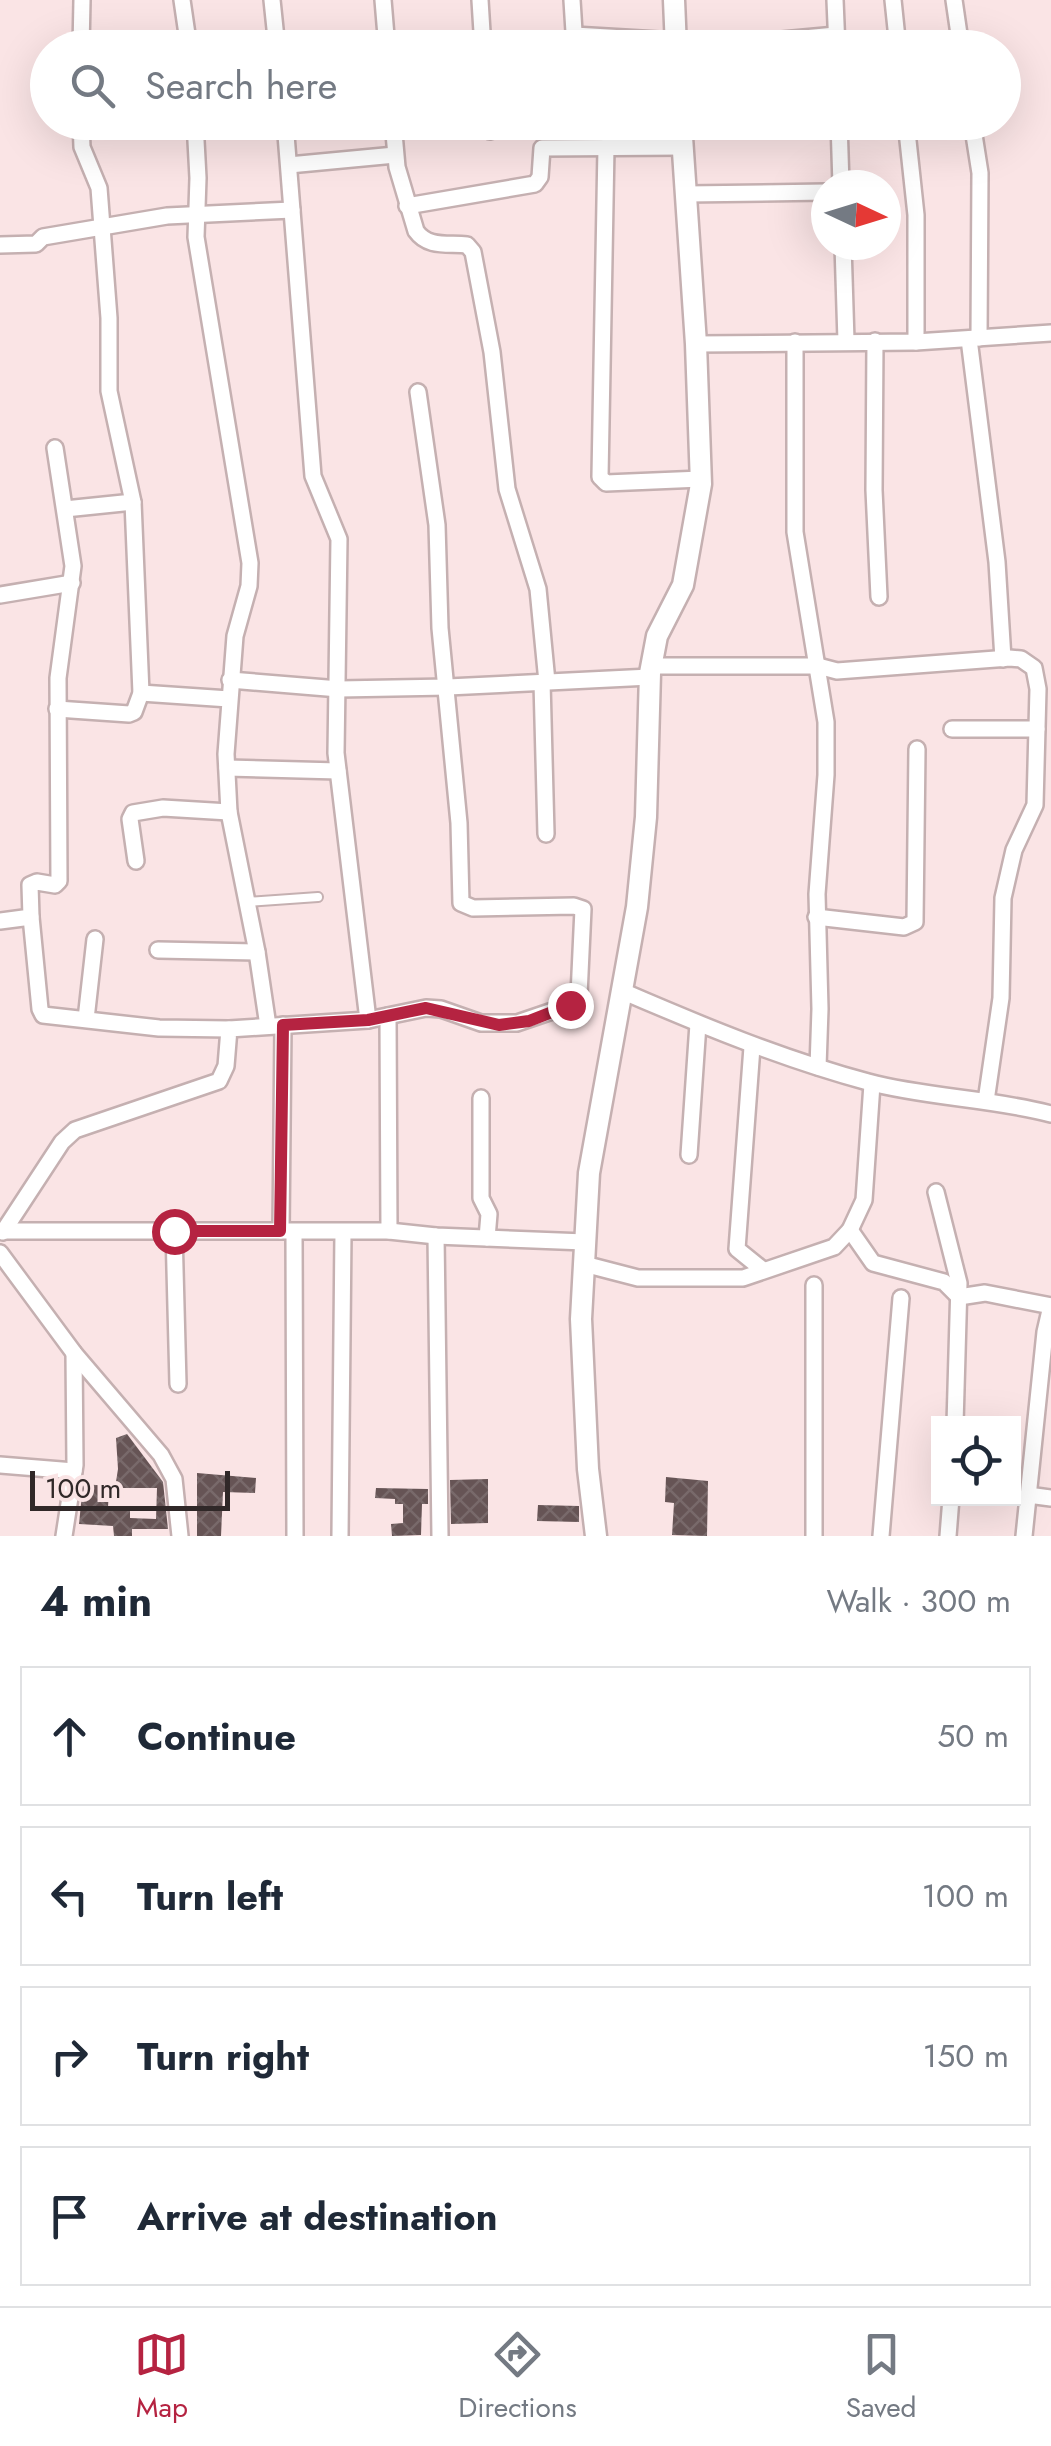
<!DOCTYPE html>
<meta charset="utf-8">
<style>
body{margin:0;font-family:Jost,sans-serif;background:#f2f2f3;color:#1f2937}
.controls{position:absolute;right:30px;bottom:30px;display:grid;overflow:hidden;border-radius:0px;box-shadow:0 10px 40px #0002}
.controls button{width:90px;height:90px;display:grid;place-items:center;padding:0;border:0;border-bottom:2px solid #e0e1e3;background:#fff;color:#1f2937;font:50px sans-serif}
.compass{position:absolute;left:811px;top:170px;width:90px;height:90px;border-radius:50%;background:#fff;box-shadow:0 10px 40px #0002;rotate:94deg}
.scale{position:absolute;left:30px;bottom:25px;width:200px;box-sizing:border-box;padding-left:10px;border:5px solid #302828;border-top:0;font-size:28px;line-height:35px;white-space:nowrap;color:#302828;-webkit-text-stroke:8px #fae4e5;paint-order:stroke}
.stop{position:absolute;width:30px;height:30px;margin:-22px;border:8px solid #b52341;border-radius:50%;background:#fff}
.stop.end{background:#b52341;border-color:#fff;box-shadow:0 2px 10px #0008}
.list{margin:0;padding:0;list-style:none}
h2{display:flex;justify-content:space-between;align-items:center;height:130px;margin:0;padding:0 40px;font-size:42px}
h2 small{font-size:32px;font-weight:400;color:#747a83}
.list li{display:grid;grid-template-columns:65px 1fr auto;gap:30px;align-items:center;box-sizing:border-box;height:140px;margin:0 20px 20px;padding:0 20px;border:2px solid #e0e1e3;border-radius:0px}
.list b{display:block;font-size:38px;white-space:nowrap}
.list em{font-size:32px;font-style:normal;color:#747a83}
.icon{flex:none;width:55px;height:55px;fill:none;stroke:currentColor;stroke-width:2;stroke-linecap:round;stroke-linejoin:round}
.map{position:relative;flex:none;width:1051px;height:1536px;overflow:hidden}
.search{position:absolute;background:#fff;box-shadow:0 10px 40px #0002;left:30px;right:30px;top:30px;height:110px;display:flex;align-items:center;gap:25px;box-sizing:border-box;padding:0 35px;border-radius:55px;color:#747a83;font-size:38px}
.sheet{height:770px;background:#fff}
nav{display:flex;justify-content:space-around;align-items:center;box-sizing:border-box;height:140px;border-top:2px solid #e0e1e3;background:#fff;font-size:28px;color:#747a83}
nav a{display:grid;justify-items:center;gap:5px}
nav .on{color:#b52341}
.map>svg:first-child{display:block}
</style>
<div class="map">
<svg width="1051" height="1536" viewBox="0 0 1051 1536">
<defs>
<pattern id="building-cross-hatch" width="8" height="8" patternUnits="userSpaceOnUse" patternTransform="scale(2.5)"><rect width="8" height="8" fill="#665455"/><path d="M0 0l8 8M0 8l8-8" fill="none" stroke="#78696a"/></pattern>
</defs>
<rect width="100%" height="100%" fill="#fae4e5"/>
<g fill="url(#building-cross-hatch)">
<polygon points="127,1434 163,1482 168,1529 132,1529 132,1536 114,1536 113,1526 79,1524 83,1484 109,1486 108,1508 130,1509 130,1518 156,1519 157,1488 115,1488 118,1469 116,1438"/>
<polygon points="197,1473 256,1478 255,1493 223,1492 221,1536 197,1536"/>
<polygon points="666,1477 708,1481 707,1536 672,1535 674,1503 665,1502"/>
<polygon points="488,1479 488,1523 451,1524 450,1480"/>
<polygon points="376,1488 428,1489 428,1504 422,1504 421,1535 392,1536 391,1524 403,1523 403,1504 395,1504 395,1499 375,1498"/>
<polygon points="538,1505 579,1506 579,1522 537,1521"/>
</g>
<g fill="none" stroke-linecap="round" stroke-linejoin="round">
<defs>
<polyline id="service" points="247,902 318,897"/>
<g id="minor">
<polyline points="182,0 189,48"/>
<polyline points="272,0 277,48"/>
<polyline points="383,0 387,48"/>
<polyline points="480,0 483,48"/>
<polyline points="572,0 575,48"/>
<polyline points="835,0 837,48"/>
<polyline points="893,0 898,48"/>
<polyline points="954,0 961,48"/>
<polyline points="574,35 676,41"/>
<polyline points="81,48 82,0"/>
<polyline points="694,48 836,35"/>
<polyline points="195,122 198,178 196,237 250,563 249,586 235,636 226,754 229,812 257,952 268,1026"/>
<polyline points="285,122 313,476 339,539 336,753 368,1020"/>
<path d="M 393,122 L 397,167 L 416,231 C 428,248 447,243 467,245 L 473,252 L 492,352 L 507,489 L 538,589 L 547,682"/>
<polyline points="489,122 490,131"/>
<polyline points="839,122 841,185"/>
<polyline points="906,122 916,215 916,342"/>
<polyline points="972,122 980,173 979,338"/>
<polyline points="606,147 600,477 606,483 701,479"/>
<polyline points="289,165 395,155"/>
<polyline points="686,194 826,192"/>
<polyline points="407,206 535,184 540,177 542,148 683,147"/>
<polyline points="0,245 36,244 43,237 167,216 292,210"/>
<polyline points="843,245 846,341"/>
<polyline points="969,339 997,562 1003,659"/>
<polyline points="875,341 874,490 879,597"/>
<polyline points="795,342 795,532 826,722 826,775 817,894 820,1009 818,1067"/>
<polyline points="696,344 916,342 1051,333"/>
<polyline points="65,509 133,502"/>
<polyline points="0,595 72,583"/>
<polyline points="652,666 818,666 837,671 1009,658 1021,659 1034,668 1038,689 1035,805 1014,850 1003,898 1001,998 986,1101"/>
<polyline points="230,680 339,689 448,687 650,677"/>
<polyline points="542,682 546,834"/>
<polyline points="141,693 229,699"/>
<polyline points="57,709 129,714 134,712 141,693 133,502 109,391 109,318 99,188 82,147 81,122"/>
<polyline points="952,729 1037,729"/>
<polyline points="227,768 338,771"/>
<polyline points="136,861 130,819 133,813 163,808 229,812"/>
<polyline points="31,917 40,1009 43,1015 159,1028 229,1029"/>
<polyline points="816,917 904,927 915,922 917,749"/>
<polyline points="0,921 31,917 30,885 37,882 55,885 59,881 58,678 73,566 55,448"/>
<polyline points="158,950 257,952"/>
<path d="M 622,991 C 703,1026 783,1059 868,1082 C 928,1098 991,1098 1051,1114"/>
<polyline points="388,1016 389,1231"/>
<polyline points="86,1019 95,939"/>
<polyline points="752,1047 737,1249 763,1270"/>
<polyline points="481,1098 481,1198 489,1214 487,1238"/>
<polyline points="689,1155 698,1024"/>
<polyline points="936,1192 959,1283 955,1424"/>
<polyline points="850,1230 873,1263 944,1282 959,1297 985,1293 1051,1306"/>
<polyline points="0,1231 389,1231 436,1236 585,1242"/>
<polyline points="174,1231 178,1384"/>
<polyline points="281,1231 283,1025"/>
<polyline points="3,1232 62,1142 75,1130 219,1081 226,1066 229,1029 368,1020 426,1008 441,1009 481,1023 517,1023 570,1005 579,995 583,909 574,906 473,908 461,903 459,823 440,628 437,525 418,392"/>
<polyline points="294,1232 295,1536"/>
<polyline points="436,1236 440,1536"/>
<polyline points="0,1253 74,1353 161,1455 174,1479 180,1536"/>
<polyline points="584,1264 638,1278 743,1278 834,1247 850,1230 864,1200 872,1084"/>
<polyline points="0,1465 74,1471"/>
<polyline points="1028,1495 1051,1498"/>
<polyline points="64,1536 75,1465 74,1353"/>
<polyline points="340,1536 343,1232"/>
<polyline points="814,1536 814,1285"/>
<polyline points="881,1536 901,1298"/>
<polyline points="948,1536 951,1498"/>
<polyline points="1024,1536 1045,1332 1051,1306"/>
</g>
<g id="tertiary">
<polyline points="674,0 676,48"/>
<polyline points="596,1536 588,1469 581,1319 589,1173 637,907 646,817 650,673 657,636 683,585 701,484 696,344 681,122"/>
</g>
</defs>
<use href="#service" stroke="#c5b0b1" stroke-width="12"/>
<use href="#minor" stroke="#c5b0b1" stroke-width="20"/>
<use href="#tertiary" stroke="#c5b0b1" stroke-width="25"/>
<use href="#service" stroke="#fff" stroke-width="8"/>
<use href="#minor" stroke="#fff" stroke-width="15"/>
<use href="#tertiary" stroke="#fff" stroke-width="20"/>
</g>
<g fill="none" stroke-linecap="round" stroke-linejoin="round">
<polyline stroke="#b52341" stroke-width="12" points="174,1231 280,1231 283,1025 368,1020 426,1008 499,1025 529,1021 570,1005"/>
</g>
</svg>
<div class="controls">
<button><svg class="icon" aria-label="locate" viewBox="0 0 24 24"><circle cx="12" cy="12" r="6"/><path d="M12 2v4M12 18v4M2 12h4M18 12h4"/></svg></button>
</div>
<svg class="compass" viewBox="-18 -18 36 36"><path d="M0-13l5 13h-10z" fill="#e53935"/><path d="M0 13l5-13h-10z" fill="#747a83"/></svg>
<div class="scale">100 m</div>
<div class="stop" style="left:174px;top:1231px"></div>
<div class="stop end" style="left:570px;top:1005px"></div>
<div class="search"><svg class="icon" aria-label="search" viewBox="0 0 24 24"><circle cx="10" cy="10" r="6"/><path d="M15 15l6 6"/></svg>Search here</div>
</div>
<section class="sheet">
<h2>4 min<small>Walk · 300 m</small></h2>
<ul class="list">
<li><svg class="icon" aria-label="ahead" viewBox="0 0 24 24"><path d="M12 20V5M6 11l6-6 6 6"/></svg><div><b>Continue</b></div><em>50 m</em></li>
<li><svg class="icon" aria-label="left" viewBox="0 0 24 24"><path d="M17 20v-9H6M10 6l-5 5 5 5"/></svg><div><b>Turn left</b></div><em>100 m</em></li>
<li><svg class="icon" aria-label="right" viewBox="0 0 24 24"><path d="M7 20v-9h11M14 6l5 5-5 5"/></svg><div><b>Turn right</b></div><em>150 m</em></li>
<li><svg class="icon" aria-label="arrive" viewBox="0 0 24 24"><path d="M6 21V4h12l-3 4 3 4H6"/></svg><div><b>Arrive at destination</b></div></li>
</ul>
</section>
<nav>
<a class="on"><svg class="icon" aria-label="map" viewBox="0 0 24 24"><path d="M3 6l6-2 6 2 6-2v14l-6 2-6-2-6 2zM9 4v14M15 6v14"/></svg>Map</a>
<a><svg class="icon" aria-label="directions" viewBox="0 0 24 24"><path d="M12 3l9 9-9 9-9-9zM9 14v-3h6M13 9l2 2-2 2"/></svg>Directions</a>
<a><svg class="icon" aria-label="saved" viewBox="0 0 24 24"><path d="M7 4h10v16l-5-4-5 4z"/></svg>Saved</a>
</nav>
